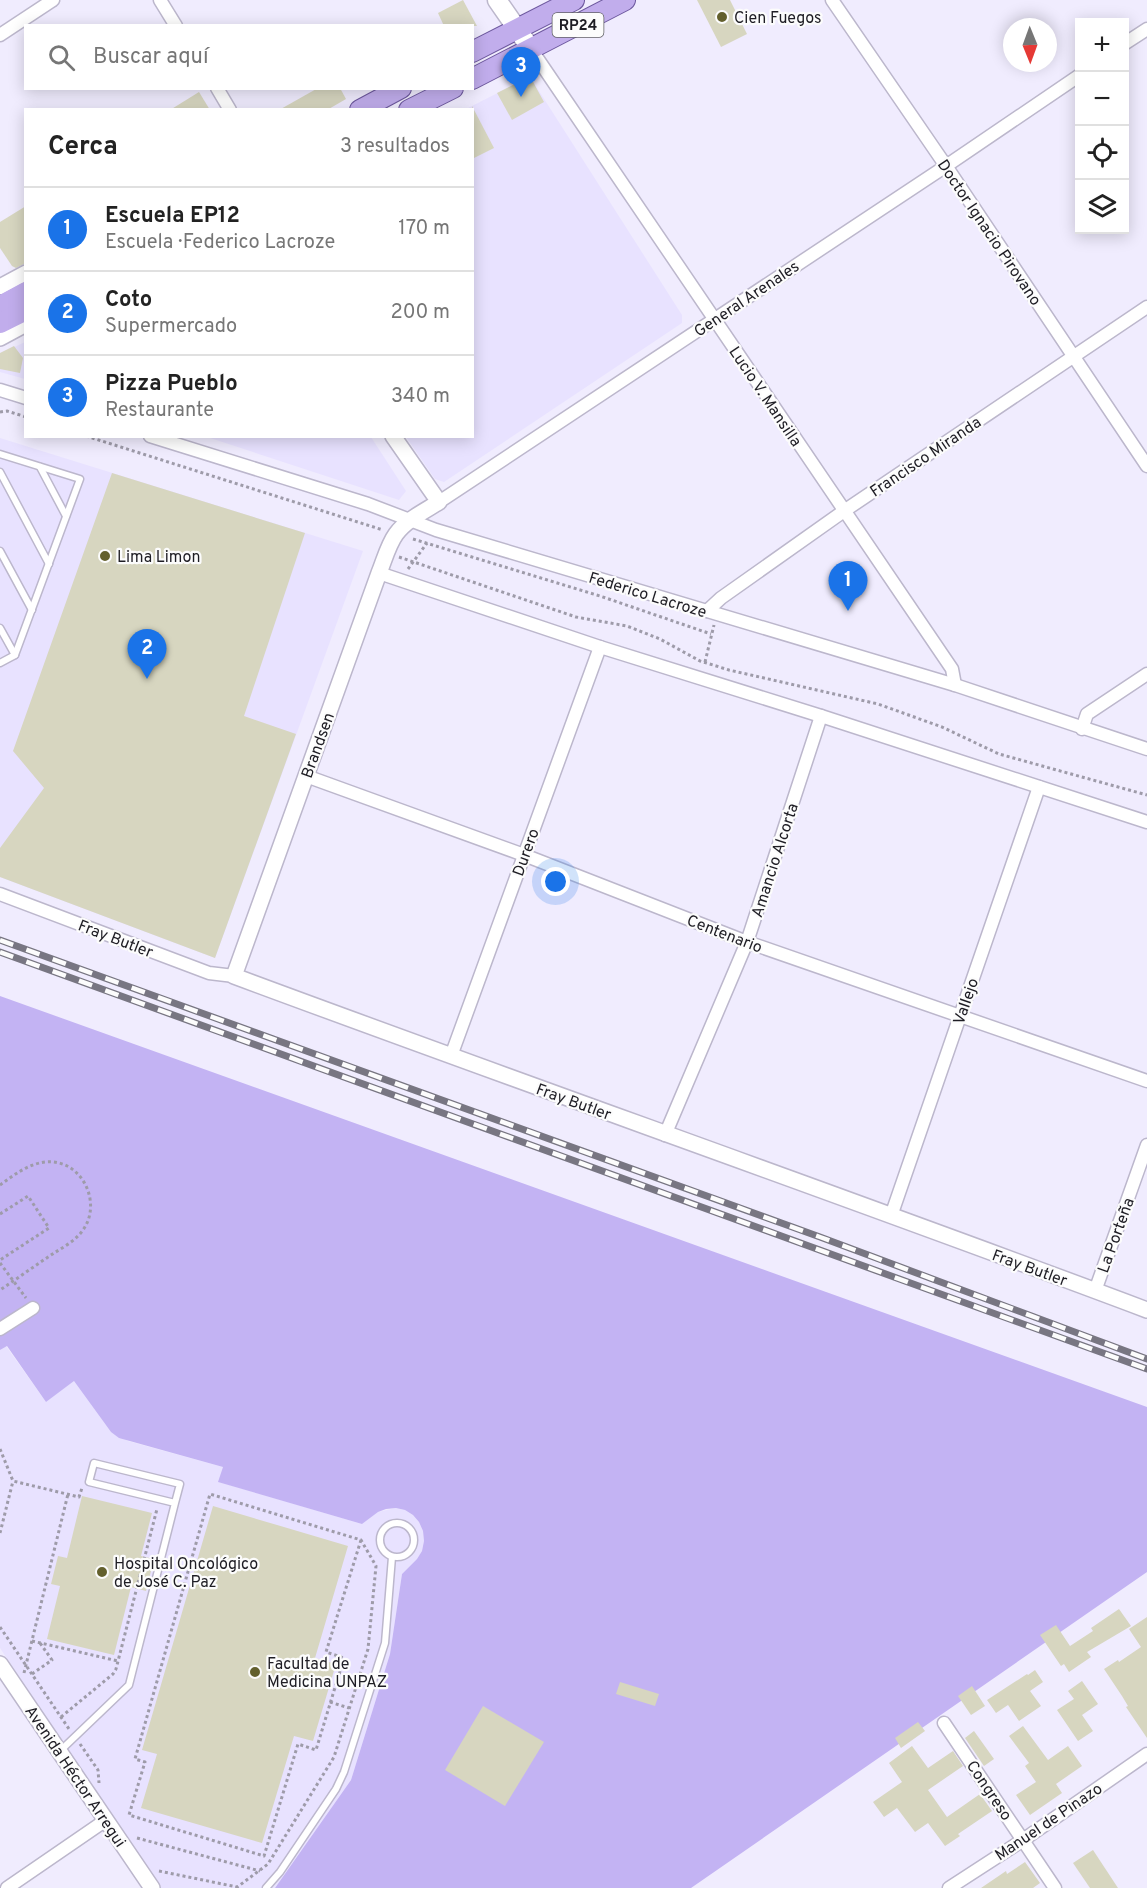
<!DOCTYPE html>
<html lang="es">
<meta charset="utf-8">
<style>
body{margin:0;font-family:Overpass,sans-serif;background:#f6f6f6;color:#222}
.controls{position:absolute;right:18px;top:18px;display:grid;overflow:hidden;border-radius:0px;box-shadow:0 3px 15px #0003}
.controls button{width:54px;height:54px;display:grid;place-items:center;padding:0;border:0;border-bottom:2px solid #e0e0e0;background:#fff;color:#222;font:30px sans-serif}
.compass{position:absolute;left:1003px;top:18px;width:54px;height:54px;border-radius:50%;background:#fff;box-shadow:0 3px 15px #0003;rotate:179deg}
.you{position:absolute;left:556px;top:882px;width:21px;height:21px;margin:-15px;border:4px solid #fff;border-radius:50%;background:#1a73e8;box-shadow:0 0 0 9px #1a73e833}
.badge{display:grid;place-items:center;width:39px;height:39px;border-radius:50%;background:#1a73e8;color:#fff;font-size:20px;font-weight:700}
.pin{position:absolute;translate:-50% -50px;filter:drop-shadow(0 2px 3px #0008)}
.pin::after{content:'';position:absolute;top:32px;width:21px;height:18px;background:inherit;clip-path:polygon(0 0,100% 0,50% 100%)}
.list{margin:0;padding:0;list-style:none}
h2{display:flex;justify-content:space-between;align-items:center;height:78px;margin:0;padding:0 24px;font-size:26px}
h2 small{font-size:20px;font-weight:400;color:#767676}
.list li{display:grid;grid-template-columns:39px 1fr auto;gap:18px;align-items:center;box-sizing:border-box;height:84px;padding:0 24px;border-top:2px solid #e0e0e0}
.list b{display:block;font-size:22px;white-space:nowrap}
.list p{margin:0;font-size:20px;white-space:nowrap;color:#767676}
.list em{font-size:20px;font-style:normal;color:#767676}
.icon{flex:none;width:33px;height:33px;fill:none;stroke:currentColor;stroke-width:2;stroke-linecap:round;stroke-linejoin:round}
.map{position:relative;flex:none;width:1147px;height:1888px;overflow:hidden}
.search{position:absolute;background:#fff;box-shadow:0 3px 15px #0003;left:24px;top:24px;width:450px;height:66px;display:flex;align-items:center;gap:15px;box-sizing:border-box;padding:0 21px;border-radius:0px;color:#767676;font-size:22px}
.panel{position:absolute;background:#fff;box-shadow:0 3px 15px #0003;left:24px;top:108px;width:450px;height:330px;border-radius:0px}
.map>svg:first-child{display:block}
</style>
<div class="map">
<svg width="1147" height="1888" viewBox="0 0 1147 1888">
<rect width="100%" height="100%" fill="#f0ecfe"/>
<g fill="#e8e2ff">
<polygon points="527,78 532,80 682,315 682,323 444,482 435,479 406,437 472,436 472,110 466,109"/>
<polygon points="25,342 25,379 0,372 0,354"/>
<polygon points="207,437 371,437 406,491 399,500"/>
<polygon points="0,438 363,551 215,958 0,877"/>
<polygon points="6,1346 46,1402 74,1381 111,1432 128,1441 223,1467 219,1482 362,1524 378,1512 396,1508 405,1510 413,1515 419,1522 423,1531 424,1541 422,1551 417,1559 402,1574 390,1654 351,1780 275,1888 160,1888 0,1648 0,1350"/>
</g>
<polygon fill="#c3b3f3" points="0,996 1147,1407 1147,1572 691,1888 275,1888 351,1780 390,1654 402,1574 417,1559 422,1551 424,1541 423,1531 419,1522 413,1515 405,1510 396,1508 386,1509 378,1512 362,1524 218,1482 223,1467 119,1438 111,1432 74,1381 46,1402 7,1346 0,1350"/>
<g fill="#d7d6c0">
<polygon points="463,0 477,26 444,26 438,13"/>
<polygon points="697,0 730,0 747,34 721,47"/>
<polygon points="527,78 532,80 544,102 512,120 497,93"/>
<polygon points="318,88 340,88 346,99 327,110 279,110"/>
<polygon points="199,92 210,110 170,110"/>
<polygon points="472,106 494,148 472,159"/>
<polygon points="26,206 26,263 16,268 12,266 0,248 0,222"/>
<polygon points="14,346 23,358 20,373 0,369 0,353"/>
<polygon points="112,473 305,533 244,716 296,734 215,958 0,877 0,848 44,788 13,751"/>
<polygon points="82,1496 152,1513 141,1556 154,1559 146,1591 131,1587 114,1655 47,1639 60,1586 51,1584 58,1556 67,1558"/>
<polygon points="213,1506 348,1546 315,1658 336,1664 313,1741 294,1736 262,1843 141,1808 157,1754 142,1750"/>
<polygon points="1119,1609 1131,1626 1087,1652 1091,1657 1069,1672 1064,1664 1061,1666 1040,1635 1056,1625 1070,1646 1093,1631 1091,1628"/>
<polygon points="1147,1617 1147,1738 1126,1707 1128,1706 1122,1696 1104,1669 1118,1660 1119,1662 1141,1647 1129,1629"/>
<polygon points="1035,1670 1043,1682 1030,1691 1041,1706 1019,1721 1008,1705 996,1713 987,1700 1027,1674 1028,1675"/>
<polygon points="1082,1681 1098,1704 1082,1715 1093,1731 1078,1741 1057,1710 1074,1699 1068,1691"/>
<polygon points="620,1682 659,1694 655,1706 616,1694"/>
<polygon points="972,1686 985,1706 971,1715 958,1696"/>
<polygon points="483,1706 544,1742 505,1806 445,1770"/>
<polygon points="918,1722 925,1731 901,1748 895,1738"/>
<polygon points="1023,1726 1048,1760 1068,1746 1082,1766 1056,1784 1062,1793 1030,1815 1016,1795 1036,1782 1025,1766 1029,1763 1009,1736"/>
<polygon points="974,1731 994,1759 984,1766 965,1738"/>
<polygon points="912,1746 928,1768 953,1751 963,1766 928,1790 947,1817 980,1794 992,1811 958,1834 960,1836 945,1846 928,1823 915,1832 897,1808 884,1817 873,1802 902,1782 889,1763"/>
<polygon points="1093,1850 1118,1888 1090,1888 1073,1863"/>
<polygon points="1025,1862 1040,1883 1033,1888 981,1888 1006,1871 1007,1874"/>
</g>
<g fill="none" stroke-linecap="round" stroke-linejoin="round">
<defs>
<g id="service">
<polyline points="0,454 80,479 15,655 0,663"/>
<polyline points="40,467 66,516"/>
<polyline points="0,472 49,564"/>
<polyline points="0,551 32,610"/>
<polyline points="0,628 15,655"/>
<circle cx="397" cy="1540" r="17"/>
<polyline points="60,1751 129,1685 175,1503 180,1484 94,1463 89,1482 175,1503"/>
<polyline points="266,1888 280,1872 336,1789 344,1772 385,1643 392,1557"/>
</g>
<g id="minor">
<polyline points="160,0 176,26"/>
<polyline points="832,0 946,166 1147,466"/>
<polyline points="0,35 53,0"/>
<polyline points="1124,44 1147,29"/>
<polyline points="531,49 952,669 955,685"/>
<polyline points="217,88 230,110"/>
<polyline points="0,390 26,398"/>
<polyline points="150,436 368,504 436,530 955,685 1147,749"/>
<polyline points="439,502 946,166 1080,75"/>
<polyline points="379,573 600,647 821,716 1147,822"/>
<polyline points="707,611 721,598 844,511 1147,307"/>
<polyline points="1082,729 1087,714 1147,674"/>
<polyline points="306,776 524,855 747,942 1147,1081"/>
<polyline points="0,894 209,973 234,976"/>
<polyline points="451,1056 600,647"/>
<polyline points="665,1135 747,942 821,716"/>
<polyline points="891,1216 1039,787"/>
<polyline points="1095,1291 1147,1145"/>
<polyline points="0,1329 33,1308"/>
<polyline points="944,1723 1055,1888"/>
<polyline points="7,1888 106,1820"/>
<polyline points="949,1888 1023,1840 1147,1754"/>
</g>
<g id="tertiary">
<polyline points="0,287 26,273"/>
<polyline points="0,338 26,324"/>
<path d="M 393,436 L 439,502 C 425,511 406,520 396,534 C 388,545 384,561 379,573 L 234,976 C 538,1089 844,1196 1147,1310"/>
<polyline points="0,1664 152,1888"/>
</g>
<polyline id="secondary" points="497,0 531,49"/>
<g id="primary">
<polyline points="472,52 574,0"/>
<polyline points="472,79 625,0"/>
<polyline points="360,110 401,88"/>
<polyline points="409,110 453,88"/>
<polyline points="0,306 26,292"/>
<polyline points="0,323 26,310"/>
</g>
</defs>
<use href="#service" stroke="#bcb7cc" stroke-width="9"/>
<use href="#minor" stroke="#bcb7cc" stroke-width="15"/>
<use href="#tertiary" stroke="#bcb7cc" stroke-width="18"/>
<use href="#secondary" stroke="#bcb7cc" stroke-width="21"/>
<use href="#primary" stroke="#6d589e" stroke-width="22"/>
<g stroke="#9e9ba9" stroke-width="3" stroke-dasharray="3 3" stroke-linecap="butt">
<polyline points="0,412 7,411 26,417"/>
<polyline points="86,436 383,530"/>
<polyline points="413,539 600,596 711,634"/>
<polyline points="399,557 576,617 627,626 660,639 700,661 729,670 878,704 942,727 999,754 1147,795"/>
<polyline points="408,569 427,543"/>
<polyline points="705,662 714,625"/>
<path d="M 0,1185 C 14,1175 28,1164 45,1162 C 81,1158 103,1202 83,1230 C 76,1240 64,1247 54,1253 C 36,1265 18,1278 0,1290"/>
<polyline points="0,1214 28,1196 49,1228 0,1260"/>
<polyline points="0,1263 26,1298"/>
<polyline points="0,1449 13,1481 79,1497 82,1488"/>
<polyline points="0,1533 13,1481"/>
<polyline points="0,1627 69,1729"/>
<polyline points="32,1641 118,1661"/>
<polyline points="24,1673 68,1494"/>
<polyline points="32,1674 52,1660 40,1643"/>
<polyline points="330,1702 349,1708"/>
<polyline points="61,1717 113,1674 116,1669 157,1509"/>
<polyline points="80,1744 98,1770 99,1783"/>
<polyline points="137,1838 260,1871"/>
<polyline points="159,1871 237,1887"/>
<polyline points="236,1888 268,1864 334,1757 368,1649 376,1566 361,1540 210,1494 135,1759 145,1762 129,1815 264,1856 298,1744 316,1750 344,1658 326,1652 361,1540"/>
</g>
<use href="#service" stroke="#fff" stroke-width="6"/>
<use href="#minor" stroke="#fff" stroke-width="12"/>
<use href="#tertiary" stroke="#fff" stroke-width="15"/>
<use href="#secondary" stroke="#fff" stroke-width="18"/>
<use href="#primary" stroke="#c1adec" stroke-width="20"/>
<defs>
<g id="rail">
<polyline points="0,940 820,1237 1147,1359"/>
<polyline points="0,952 1147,1369"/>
</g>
</defs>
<use href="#rail" stroke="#787682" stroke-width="7"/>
<use href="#rail" stroke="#fcfcfc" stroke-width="4.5" stroke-dasharray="14" stroke-linecap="butt"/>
</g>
<g fill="#63602d" stroke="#fcfcfc" stroke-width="2">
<circle cx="722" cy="17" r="6"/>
<circle cx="105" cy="556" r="6"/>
<circle cx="102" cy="1572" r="6"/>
<circle cx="255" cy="1672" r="6"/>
</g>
<g text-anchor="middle" stroke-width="4.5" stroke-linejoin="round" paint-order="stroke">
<rect fill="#fcfcfc" stroke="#616065" stroke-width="1.5" x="552.5" y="13" width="51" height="24" rx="4.5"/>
<g font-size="15" font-weight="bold" fill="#1e1d24">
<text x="578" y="30">RP24</text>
</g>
<g font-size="16" fill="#1e1d24" stroke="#fcfcfc" text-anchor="start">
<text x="734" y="23">Cien Fuegos</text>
<text x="117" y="562">Lima Limon</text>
<text x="114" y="1569">Hospital Oncológico<tspan x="114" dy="18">de José C. Paz</tspan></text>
<text x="267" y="1669">Facultad de<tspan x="267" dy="18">Medicina UNPAZ</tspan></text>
</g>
<g font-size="16" fill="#1e1d24" stroke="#fcfcfc">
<text transform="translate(990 232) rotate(56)" y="6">Doctor Ignacio Pirovano</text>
<text transform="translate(746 298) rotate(-34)" y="6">General Arenales</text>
<text transform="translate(766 396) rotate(56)" y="6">Lucio V. Mansilla</text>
<text transform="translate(925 456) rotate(-34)" y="6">Francisco Miranda</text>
<text transform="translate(648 594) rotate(17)" y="6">Federico Lacroze</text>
<text transform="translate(317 745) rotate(-70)" y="6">Brandsen</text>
<text transform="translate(525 852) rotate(-70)" y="6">Durero</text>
<text transform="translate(774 860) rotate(-72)" y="6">Amancio Alcorta</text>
<text transform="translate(725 933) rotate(21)" y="6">Centenario</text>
<text transform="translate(116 938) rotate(21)" y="6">Fray Butler</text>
<text transform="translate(965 1001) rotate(-71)" y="6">Vallejo</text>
<text transform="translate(574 1101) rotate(20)" y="6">Fray Butler</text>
<text transform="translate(1115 1235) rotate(-70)" y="6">La Porteña</text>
<text transform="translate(1030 1267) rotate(20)" y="6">Fray Butler</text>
<text transform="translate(76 1776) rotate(56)" y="6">Avenida Héctor Arregui</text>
<text transform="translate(990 1790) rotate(56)" y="6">Congreso</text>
<text transform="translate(1048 1821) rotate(-34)" y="6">Manuel de Pinazo</text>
</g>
</g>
</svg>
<div class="controls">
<button>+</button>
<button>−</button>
<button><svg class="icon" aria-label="locate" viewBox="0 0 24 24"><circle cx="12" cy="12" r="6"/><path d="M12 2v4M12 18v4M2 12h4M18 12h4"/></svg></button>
<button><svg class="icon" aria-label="layers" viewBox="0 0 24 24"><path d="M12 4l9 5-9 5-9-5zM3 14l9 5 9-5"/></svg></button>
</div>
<svg class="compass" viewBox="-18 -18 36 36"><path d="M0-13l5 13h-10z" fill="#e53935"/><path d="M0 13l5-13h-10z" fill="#767676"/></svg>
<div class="you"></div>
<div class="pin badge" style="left:848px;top:611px">1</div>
<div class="pin badge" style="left:147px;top:679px">2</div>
<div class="pin badge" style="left:521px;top:97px">3</div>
<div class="search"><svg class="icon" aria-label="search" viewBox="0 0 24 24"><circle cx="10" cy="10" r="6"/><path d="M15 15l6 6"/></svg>Buscar aquí</div>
<section class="panel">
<h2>Cerca<small>3 resultados</small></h2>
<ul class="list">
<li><span class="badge">1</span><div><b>Escuela EP12</b><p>Escuela · Federico Lacroze</p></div><em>170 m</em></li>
<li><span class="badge">2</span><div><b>Coto</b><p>Supermercado</p></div><em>200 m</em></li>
<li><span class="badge">3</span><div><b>Pizza Pueblo</b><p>Restaurante</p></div><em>340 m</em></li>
</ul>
</section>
</div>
